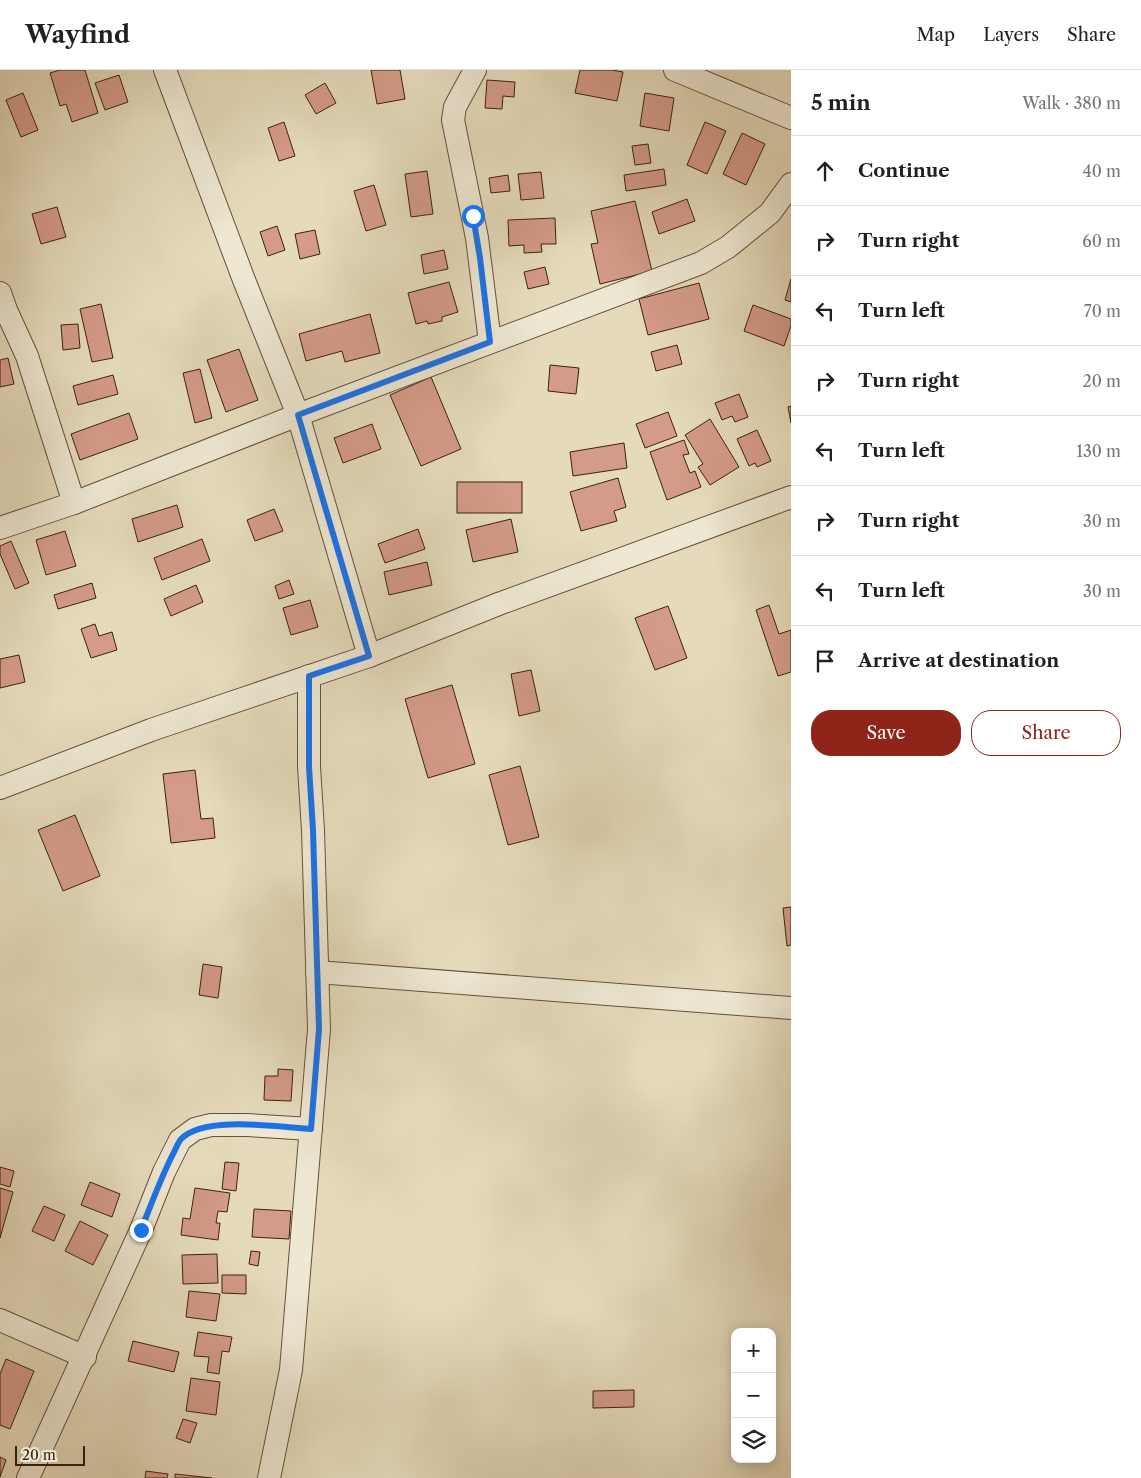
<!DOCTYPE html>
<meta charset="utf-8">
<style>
body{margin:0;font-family:"Libre Caslon Text",serif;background:#f2f2f2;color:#202124}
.controls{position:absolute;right:15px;bottom:15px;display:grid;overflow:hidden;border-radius:10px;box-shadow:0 2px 12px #0003}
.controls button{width:45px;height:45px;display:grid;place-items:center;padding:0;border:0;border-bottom:1px solid #e0e0e0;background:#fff;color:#202124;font:25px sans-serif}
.scale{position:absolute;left:15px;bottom:12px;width:70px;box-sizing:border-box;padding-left:5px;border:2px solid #3b2210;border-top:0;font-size:14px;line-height:18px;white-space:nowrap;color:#3b2210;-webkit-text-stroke:4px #eee8d3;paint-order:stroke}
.stop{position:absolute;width:15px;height:15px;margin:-11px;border:4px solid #1a73e8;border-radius:50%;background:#fff}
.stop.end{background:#1a73e8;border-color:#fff;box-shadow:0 1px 5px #0008}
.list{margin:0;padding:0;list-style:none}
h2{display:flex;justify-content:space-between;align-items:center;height:65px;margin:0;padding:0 20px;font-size:21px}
h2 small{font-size:16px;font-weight:400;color:#757577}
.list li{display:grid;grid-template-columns:32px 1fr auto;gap:15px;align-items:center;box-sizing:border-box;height:70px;padding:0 20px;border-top:1px solid #e0e0e0}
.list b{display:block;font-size:19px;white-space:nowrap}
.list em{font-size:16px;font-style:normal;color:#757577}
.actions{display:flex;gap:10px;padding:15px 20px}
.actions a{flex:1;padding:11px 0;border:1px solid #8f2418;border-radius:20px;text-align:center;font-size:18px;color:#8f2418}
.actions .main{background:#8f2418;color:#fff}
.icon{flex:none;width:28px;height:28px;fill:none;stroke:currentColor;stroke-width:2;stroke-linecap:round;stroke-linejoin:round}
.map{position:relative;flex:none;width:791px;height:1408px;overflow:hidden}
header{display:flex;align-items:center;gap:30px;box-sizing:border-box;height:70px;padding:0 25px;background:#fff;border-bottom:1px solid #e0e0e0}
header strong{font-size:24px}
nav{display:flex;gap:28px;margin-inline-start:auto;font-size:18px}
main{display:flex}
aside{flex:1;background:#fff}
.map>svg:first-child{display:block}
</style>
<header>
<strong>Wayfind</strong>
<nav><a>Map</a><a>Layers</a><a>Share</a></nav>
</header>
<main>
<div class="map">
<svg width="791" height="1408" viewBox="0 0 791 1408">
<rect width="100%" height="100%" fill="#e5dbbc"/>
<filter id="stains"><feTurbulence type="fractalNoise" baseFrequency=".004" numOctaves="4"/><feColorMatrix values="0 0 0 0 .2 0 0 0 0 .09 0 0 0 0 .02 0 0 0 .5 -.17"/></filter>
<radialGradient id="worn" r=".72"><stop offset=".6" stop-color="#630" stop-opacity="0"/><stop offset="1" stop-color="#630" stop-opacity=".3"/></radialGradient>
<g fill="#d49b88" stroke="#3b2210">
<polygon points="60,0 85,0 98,43 72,52 66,34 60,36 50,3"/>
<polygon points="371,0 400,0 405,29 377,34"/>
<polygon points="580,0 612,0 623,2 617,31 575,23"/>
<polygon points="119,5 128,32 105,40 95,13"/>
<polygon points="487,10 515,12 514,27 503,26 502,39 485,38"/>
<polygon points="325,13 336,33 316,44 305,25"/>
<polygon points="23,23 38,60 21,67 6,30"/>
<polygon points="645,23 674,28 669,61 640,56"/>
<polygon points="284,52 295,86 279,91 268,58"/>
<polygon points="705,52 726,61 707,104 687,95"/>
<polygon points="742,63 765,74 746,115 723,104"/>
<polygon points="648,74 651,93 635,95 632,76"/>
<polygon points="664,99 666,115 626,121 624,105"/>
<polygon points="427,101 433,144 411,147 405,104"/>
<polygon points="541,102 544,128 521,130 518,104"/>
<polygon points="508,105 510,121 491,123 489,108"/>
<polygon points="374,115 386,155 366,161 354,121"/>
<polygon points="687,129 695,151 659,164 652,142"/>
<polygon points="635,131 652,201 600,214 591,174 598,173 591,141"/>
<polygon points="57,137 66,167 41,174 32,144"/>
<polygon points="555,148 556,174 541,174 542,182 524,183 524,175 509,176 508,150"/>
<polygon points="277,156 285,180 268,186 260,162"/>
<polygon points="315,160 320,184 300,189 295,164"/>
<polygon points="444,180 448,199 424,204 421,185"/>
<polygon points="545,197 549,214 528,219 524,202"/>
<polygon points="791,209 791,232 785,230"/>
<polygon points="449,212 458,242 442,247 442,251 428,254 427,251 416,254 408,223"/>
<polygon points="699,213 709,249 648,265 639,229"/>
<polygon points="101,234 113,288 92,292 80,239"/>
<polygon points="753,235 791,249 791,256 784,276 744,261"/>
<polygon points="370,244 380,283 345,292 342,281 306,291 299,264"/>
<polygon points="78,254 80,278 63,280 61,255"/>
<polygon points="677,275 682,294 656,301 651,282"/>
<polygon points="239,279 258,330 226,342 207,290"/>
<polygon points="8,288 14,314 0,317 0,290"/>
<polygon points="550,295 579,298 576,324 548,321"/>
<polygon points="200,299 212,348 195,353 183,303"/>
<polygon points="113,305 118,324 78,335 73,316"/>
<polygon points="431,307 461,379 421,396 390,325"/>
<polygon points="739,324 748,347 735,352 732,346 722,350 715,333"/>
<polygon points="791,336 791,353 788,337"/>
<polygon points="668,342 677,366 645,378 636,354"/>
<polygon points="129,343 138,369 80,390 71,364"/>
<polygon points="710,349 739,397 710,415 698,397 703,394 685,365"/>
<polygon points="372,354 381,379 343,393 334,368"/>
<polygon points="757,360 771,391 757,397 755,393 749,396 737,369"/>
<polygon points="684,370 689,384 683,385 690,403 695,401 701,417 667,430 650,382"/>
<polygon points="624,373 627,398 573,406 570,382"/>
<polygon points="618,408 626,437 614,441 617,451 581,461 570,422"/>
<rect x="457" y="412" width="65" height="31"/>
<polygon points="177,435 183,457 138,472 132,449"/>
<polygon points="274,439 283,461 255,471 247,450"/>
<polygon points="511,449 518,482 473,492 466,460"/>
<polygon points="418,459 425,479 385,493 378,474"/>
<polygon points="65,461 76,496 46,505 36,470"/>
<polygon points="202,469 210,491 162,510 154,488"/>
<polygon points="11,471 29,513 15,519 0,484 0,476"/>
<polygon points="427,492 432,515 389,525 384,502"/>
<polygon points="289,510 294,524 279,529 275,516"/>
<polygon points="92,513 96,528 58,539 54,525"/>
<polygon points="196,515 203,532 171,546 164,529"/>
<polygon points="310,530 318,557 291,565 283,538"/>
<polygon points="769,535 779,564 791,560 791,602 778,606 756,540"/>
<polygon points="668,536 687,588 655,600 635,548"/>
<polygon points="95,554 99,566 112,562 117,580 91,588 81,559"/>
<polygon points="19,585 25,612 0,618 0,589"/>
<polygon points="531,600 540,641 519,646 511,604"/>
<polygon points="452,615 475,694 428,708 405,629"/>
<polygon points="520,696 539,767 508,775 489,705"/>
<polygon points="195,700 201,749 213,748 215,768 171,773 163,704"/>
<polygon points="75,745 100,806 63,821 38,760"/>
<polygon points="791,837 791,875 787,876 783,838"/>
<polygon points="203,894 222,897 218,928 199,925"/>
<polygon points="278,999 293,1000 291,1031 264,1030 265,1006 278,1006"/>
<polygon points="225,1092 239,1093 236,1121 222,1119"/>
<polygon points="0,1097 14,1101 10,1117 0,1114"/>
<polygon points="90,1112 120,1124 112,1147 81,1135"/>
<polygon points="0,1118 13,1122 0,1168"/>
<polygon points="195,1118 230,1123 227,1142 218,1141 216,1153 220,1153 218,1170 181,1165 183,1148 190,1149"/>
<polygon points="44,1136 65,1145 54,1171 32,1161"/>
<polygon points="254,1139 291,1141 289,1169 252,1167"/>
<polygon points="80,1151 108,1165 93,1195 65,1181"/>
<polygon points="251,1181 260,1182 258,1196 249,1194"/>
<polygon points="217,1184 218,1213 183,1214 182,1185"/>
<polygon points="222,1205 246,1205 246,1224 222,1223"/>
<polygon points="189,1221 220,1224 216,1251 186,1247"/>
<polygon points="198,1262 232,1267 229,1282 222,1281 219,1304 207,1302 209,1287 194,1286"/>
<polygon points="133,1271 179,1282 174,1302 128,1291"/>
<polygon points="6,1289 34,1301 10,1359 0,1355 0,1304"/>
<polygon points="191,1308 220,1312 216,1345 186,1341"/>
<polygon points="634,1320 634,1337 593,1338 593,1321"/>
<polygon points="183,1349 197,1353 190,1373 176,1368"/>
<polygon points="0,1387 6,1390 0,1407"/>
<polygon points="146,1401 168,1404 167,1408 145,1408"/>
<polygon points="175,1404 212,1408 175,1408"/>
</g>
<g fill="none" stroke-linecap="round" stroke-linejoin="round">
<defs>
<g id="street">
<polyline points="165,0 244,210 298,345 369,586"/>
<polyline points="475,0 455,37 453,50 477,168 490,272"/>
<polyline points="675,0 791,48"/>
<polyline points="0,223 6,240 27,286 74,433"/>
<polyline points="0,458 74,433 298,345 701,193 728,177 770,143 791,114"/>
<polyline points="0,718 151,660 369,586 501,533 791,427"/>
<polyline points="317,902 791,938"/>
<polyline points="0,1250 85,1287"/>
<polyline points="28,1408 141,1160 164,1102 180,1070 195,1059 211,1055 247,1055 311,1059"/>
<polyline points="269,1408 291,1300 319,959 313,760 309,697 309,606"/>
</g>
</defs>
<use href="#street" stroke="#66503b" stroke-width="24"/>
<use href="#street" stroke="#eee8d3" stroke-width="22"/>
</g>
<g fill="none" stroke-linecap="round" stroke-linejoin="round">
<path stroke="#1a73e8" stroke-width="6" d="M 141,1160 C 151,1135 160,1110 172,1086 C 175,1081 177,1074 181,1069 C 204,1045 279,1057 311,1059 L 319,959 L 313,760 L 309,697 L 309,606 L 369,586 L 298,345 L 490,272 L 480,188 L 473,146"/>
</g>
<rect width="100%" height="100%" filter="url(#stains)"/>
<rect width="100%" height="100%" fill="url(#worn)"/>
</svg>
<div class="controls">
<button>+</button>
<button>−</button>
<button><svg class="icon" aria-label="layers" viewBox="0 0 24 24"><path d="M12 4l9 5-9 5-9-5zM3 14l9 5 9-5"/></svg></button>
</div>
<div class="scale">20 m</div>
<div class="stop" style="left:473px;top:146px"></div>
<div class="stop end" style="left:141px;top:1160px"></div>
</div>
<aside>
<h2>5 min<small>Walk · 380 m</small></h2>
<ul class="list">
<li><svg class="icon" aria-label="ahead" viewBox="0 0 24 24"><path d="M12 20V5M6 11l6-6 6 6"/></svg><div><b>Continue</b></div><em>40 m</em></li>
<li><svg class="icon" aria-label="right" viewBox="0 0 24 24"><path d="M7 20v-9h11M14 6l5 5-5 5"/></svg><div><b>Turn right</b></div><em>60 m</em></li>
<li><svg class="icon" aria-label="left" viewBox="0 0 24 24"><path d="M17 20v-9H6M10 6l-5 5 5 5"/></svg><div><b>Turn left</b></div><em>70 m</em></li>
<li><svg class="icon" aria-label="right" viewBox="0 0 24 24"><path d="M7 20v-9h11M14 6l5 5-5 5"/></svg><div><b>Turn right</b></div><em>20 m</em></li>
<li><svg class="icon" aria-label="left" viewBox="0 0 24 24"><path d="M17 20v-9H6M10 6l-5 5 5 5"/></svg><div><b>Turn left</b></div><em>130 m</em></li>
<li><svg class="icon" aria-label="right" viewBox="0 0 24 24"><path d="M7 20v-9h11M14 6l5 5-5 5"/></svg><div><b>Turn right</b></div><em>30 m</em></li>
<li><svg class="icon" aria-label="left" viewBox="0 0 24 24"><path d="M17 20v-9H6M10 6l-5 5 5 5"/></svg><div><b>Turn left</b></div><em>30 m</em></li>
<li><svg class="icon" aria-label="arrive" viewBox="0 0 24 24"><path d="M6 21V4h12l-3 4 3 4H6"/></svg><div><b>Arrive at destination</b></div></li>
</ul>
<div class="actions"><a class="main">Save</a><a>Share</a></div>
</aside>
</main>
